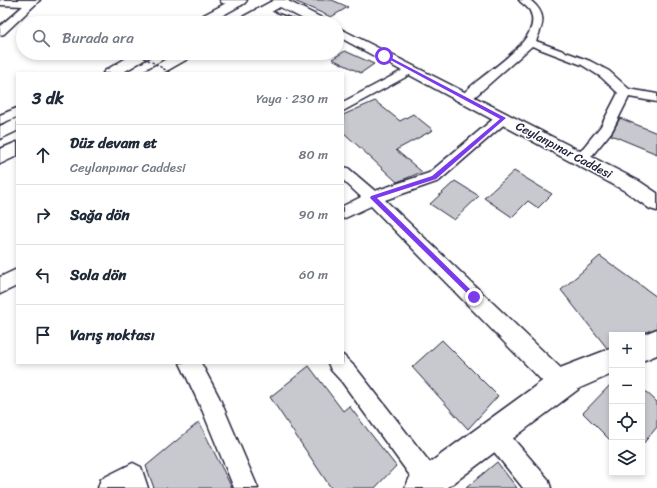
<!DOCTYPE html>
<html lang="tr">
<meta charset="utf-8">
<style>
body{margin:0;font-family:Sriracha,sans-serif;background:#f6f6f7;color:#1f2937}
.controls{position:absolute;right:12px;bottom:12px;display:grid;overflow:hidden;border-radius:0px;box-shadow:0 2px 6px #0003}
.controls button{width:36px;height:36px;display:grid;place-items:center;padding:0;border:0;border-bottom:1px solid #e0e1e3;background:#fff;color:#1f2937;font:20px sans-serif}
.stop{position:absolute;width:12px;height:12px;margin:-9px;border:3px solid #7c3aed;border-radius:50%;background:#fff}
.stop.end{background:#7c3aed;border-color:#fff;box-shadow:0 1px 4px #0008}
.list{margin:0;padding:0;list-style:none}
h2{display:flex;justify-content:space-between;align-items:center;height:52px;margin:0;padding:0 16px;font-size:17px}
h2 small{font-size:13px;font-weight:400;color:#747a83}
.list li{display:grid;grid-template-columns:26px 1fr auto;gap:12px;align-items:center;box-sizing:border-box;height:60px;padding:0 16px;border-top:1px solid #e0e1e3}
.list b{display:block;font-size:15px;white-space:nowrap}
.list p{margin:0;font-size:13px;white-space:nowrap;color:#747a83}
.list em{font-size:13px;font-style:normal;color:#747a83}
.icon{flex:none;width:22px;height:22px;fill:none;stroke:currentColor;stroke-width:2;stroke-linecap:round;stroke-linejoin:round}
.map{position:relative;flex:none;width:657px;height:488px;overflow:hidden}
.search{position:absolute;background:#fff;box-shadow:0 2px 6px #0003;left:16px;top:16px;width:328px;height:44px;display:flex;align-items:center;gap:10px;box-sizing:border-box;padding:0 14px;border-radius:22px;color:#747a83;font-size:15px}
.panel{position:absolute;background:#fff;box-shadow:0 2px 6px #0003;left:16px;top:72px;width:328px;height:292px;border-radius:0px}
.map>svg:first-child{display:block}
</style>
<div class="map">
<svg width="657" height="488" viewBox="0 0 657 488">
<rect width="100%" height="100%" fill="#fff"/>
<filter id="ink" filterUnits="userSpaceOnUse"><feTurbulence type="fractalNoise" baseFrequency=".025" numOctaves="2"/><feDisplacementMap in="SourceGraphic" scale="8" xChannelSelector="R" yChannelSelector="G"/><feConvolveMatrix kernelMatrix="1 2 1 2 8 2 1 2 1" color-interpolation-filters="sRGB"/></filter>
<g filter="url(#ink)">
<g fill="#c8c8cf" stroke="#22223b">
<polygon points="292,0 332,0 348,7 331,17"/>
<polygon points="345,51 374,64 361,73 332,59"/>
<polygon points="375,101 400,121 413,114 433,130 396,150 422,172 397,182 343,132 343,115"/>
<polygon points="620,118 657,133 657,154 611,135"/>
<polygon points="514,171 552,194 538,208 528,201 512,217 484,198"/>
<polygon points="455,181 479,196 454,220 430,204"/>
<polygon points="600,256 657,297 657,328 640,335 612,335 612,347 607,348 561,290"/>
<polygon points="442,340 498,396 468,429 412,367"/>
<polygon points="309,366 343,411 349,406 396,466 375,488 331,488 270,397"/>
<polygon points="612,383 612,442 583,413"/>
<polygon points="642,388 657,402 657,427 642,445"/>
<polygon points="199,422 232,488 154,488 146,466"/>
<polygon points="497,462 517,488 466,488"/>
</g>
<g fill="none" stroke-linecap="round" stroke-linejoin="round">
<defs>
<g id="street">
<polygon points="0,0 40,0 4,34 0,35 0,26 23,6 0,5"/>
<path d="M 519,0 L 530,0 C 547,14 544,23 536,41 L 590,61 L 609,71 L 629,89 L 657,94 L 657,102 L 629,97 L 612,131 L 586,163 L 581,164 L 576,163 L 574,159 L 601,126 L 618,93 L 601,77 L 582,65 L 532,46 L 470,101 L 462,101 L 460,98 C 475,75 546,43 530,11 C 528,7 522,4 519,0 Z"/>
<polygon points="411,66 415,68 417,70 415,72 343,111 343,102"/>
<polygon points="17,108 17,117 0,124 0,115"/>
<polygon points="503,114 508,115 510,118 508,121 439,181 385,200 569,376 572,384 569,392 561,395 553,392 371,206 343,219 343,206 361,197 343,180 343,167 348,168 375,191 429,173 498,115"/>
<polygon points="17,269 17,286 0,294 0,277"/>
<polygon points="343,355 356,368 438,473 441,482 439,488 419,488 342,382 331,370 328,363 343,363"/>
<polygon points="180,363 201,363 219,397 258,488 234,488 203,412"/>
<polygon points="495,424 503,427 548,479 551,488 523,488 487,443 484,435 487,427"/>
<polygon points="133,463 141,467 148,488 98,488 101,479"/>
</g>
<g id="secondary">
<polygon points="220,0 243,0 244,2 242,5 238,6 222,3"/>
<polygon points="275,0 286,0 326,20 328,23 311,23 276,5 274,2"/>
<polygon points="261,8 295,20 297,23 278,23 256,15 255,12 256,9"/>
<polygon points="337,27 639,181 657,193 657,211 650,209 625,191 337,36"/>
<polygon points="657,329 657,355 642,361 642,335"/>
<polygon points="612,348 612,374 580,388 447,488 405,488 410,477 560,368"/>
</g>
<g id="highway">
<polygon points="232,0 247,0 245,3 209,23 192,23 194,20"/>
<polygon points="274,0 289,0 287,3 252,23 235,23 237,20"/>
<polygon points="135,53 153,53 151,56 122,73 103,73 106,70"/>
<polygon points="177,53 195,53 193,56 163,73 144,73 147,70"/>
<polygon points="17,118 17,131 0,139 0,126"/>
<polygon points="17,142 17,156 0,164 0,149"/>
</g>
</defs>
<use href="#street" stroke="#22223b" stroke-width="3"/>
<use href="#secondary" stroke="#22223b" stroke-width="3"/>
<use href="#highway" stroke="#22223b" stroke-width="3"/>
<use href="#street" fill="#fff" fill-rule="evenodd"/>
<use href="#secondary" fill="#fff" fill-rule="evenodd"/>
<use href="#highway" fill="#fff" fill-rule="evenodd"/>
<polyline stroke="#22223b" stroke-width="1.5" stroke-dasharray="2.5 2" stroke-linecap="butt" points="136,53 171,73"/>
</g>
</g>
<polygon fill="#7c3aed" points="383,55 386,55 506,118 436,179 377,198 476,295 477,297 474,300 370,198 371,196 432,176 500,119 383,56"/>
<g text-anchor="middle" stroke-width="3" stroke-linejoin="round" paint-order="stroke">
<g font-size="12" fill="#22223b" stroke="#fff">
<text transform="translate(564 150) rotate(28)" y="4">Ceylanpınar Caddesi</text>
</g>
</g>
</svg>
<div class="controls">
<button>+</button>
<button>−</button>
<button><svg class="icon" aria-label="locate" viewBox="0 0 24 24"><circle cx="12" cy="12" r="6"/><path d="M12 2v4M12 18v4M2 12h4M18 12h4"/></svg></button>
<button><svg class="icon" aria-label="layers" viewBox="0 0 24 24"><path d="M12 4l9 5-9 5-9-5zM3 14l9 5 9-5"/></svg></button>
</div>
<div class="stop" style="left:384px;top:56px"></div>
<div class="stop end" style="left:474px;top:297px"></div>
<div class="search"><svg class="icon" aria-label="search" viewBox="0 0 24 24"><circle cx="10" cy="10" r="6"/><path d="M15 15l6 6"/></svg>Burada ara</div>
<section class="panel">
<h2>3 dk<small>Yaya · 230 m</small></h2>
<ul class="list">
<li><svg class="icon" aria-label="ahead" viewBox="0 0 24 24"><path d="M12 20V5M6 11l6-6 6 6"/></svg><div><b>Düz devam et</b><p>Ceylanpınar Caddesi</p></div><em>80 m</em></li>
<li><svg class="icon" aria-label="right" viewBox="0 0 24 24"><path d="M7 20v-9h11M14 6l5 5-5 5"/></svg><div><b>Sağa dön</b></div><em>90 m</em></li>
<li><svg class="icon" aria-label="left" viewBox="0 0 24 24"><path d="M17 20v-9H6M10 6l-5 5 5 5"/></svg><div><b>Sola dön</b></div><em>60 m</em></li>
<li><svg class="icon" aria-label="arrive" viewBox="0 0 24 24"><path d="M6 21V4h12l-3 4 3 4H6"/></svg><div><b>Varış noktası</b></div></li>
</ul>
</section>
</div>
